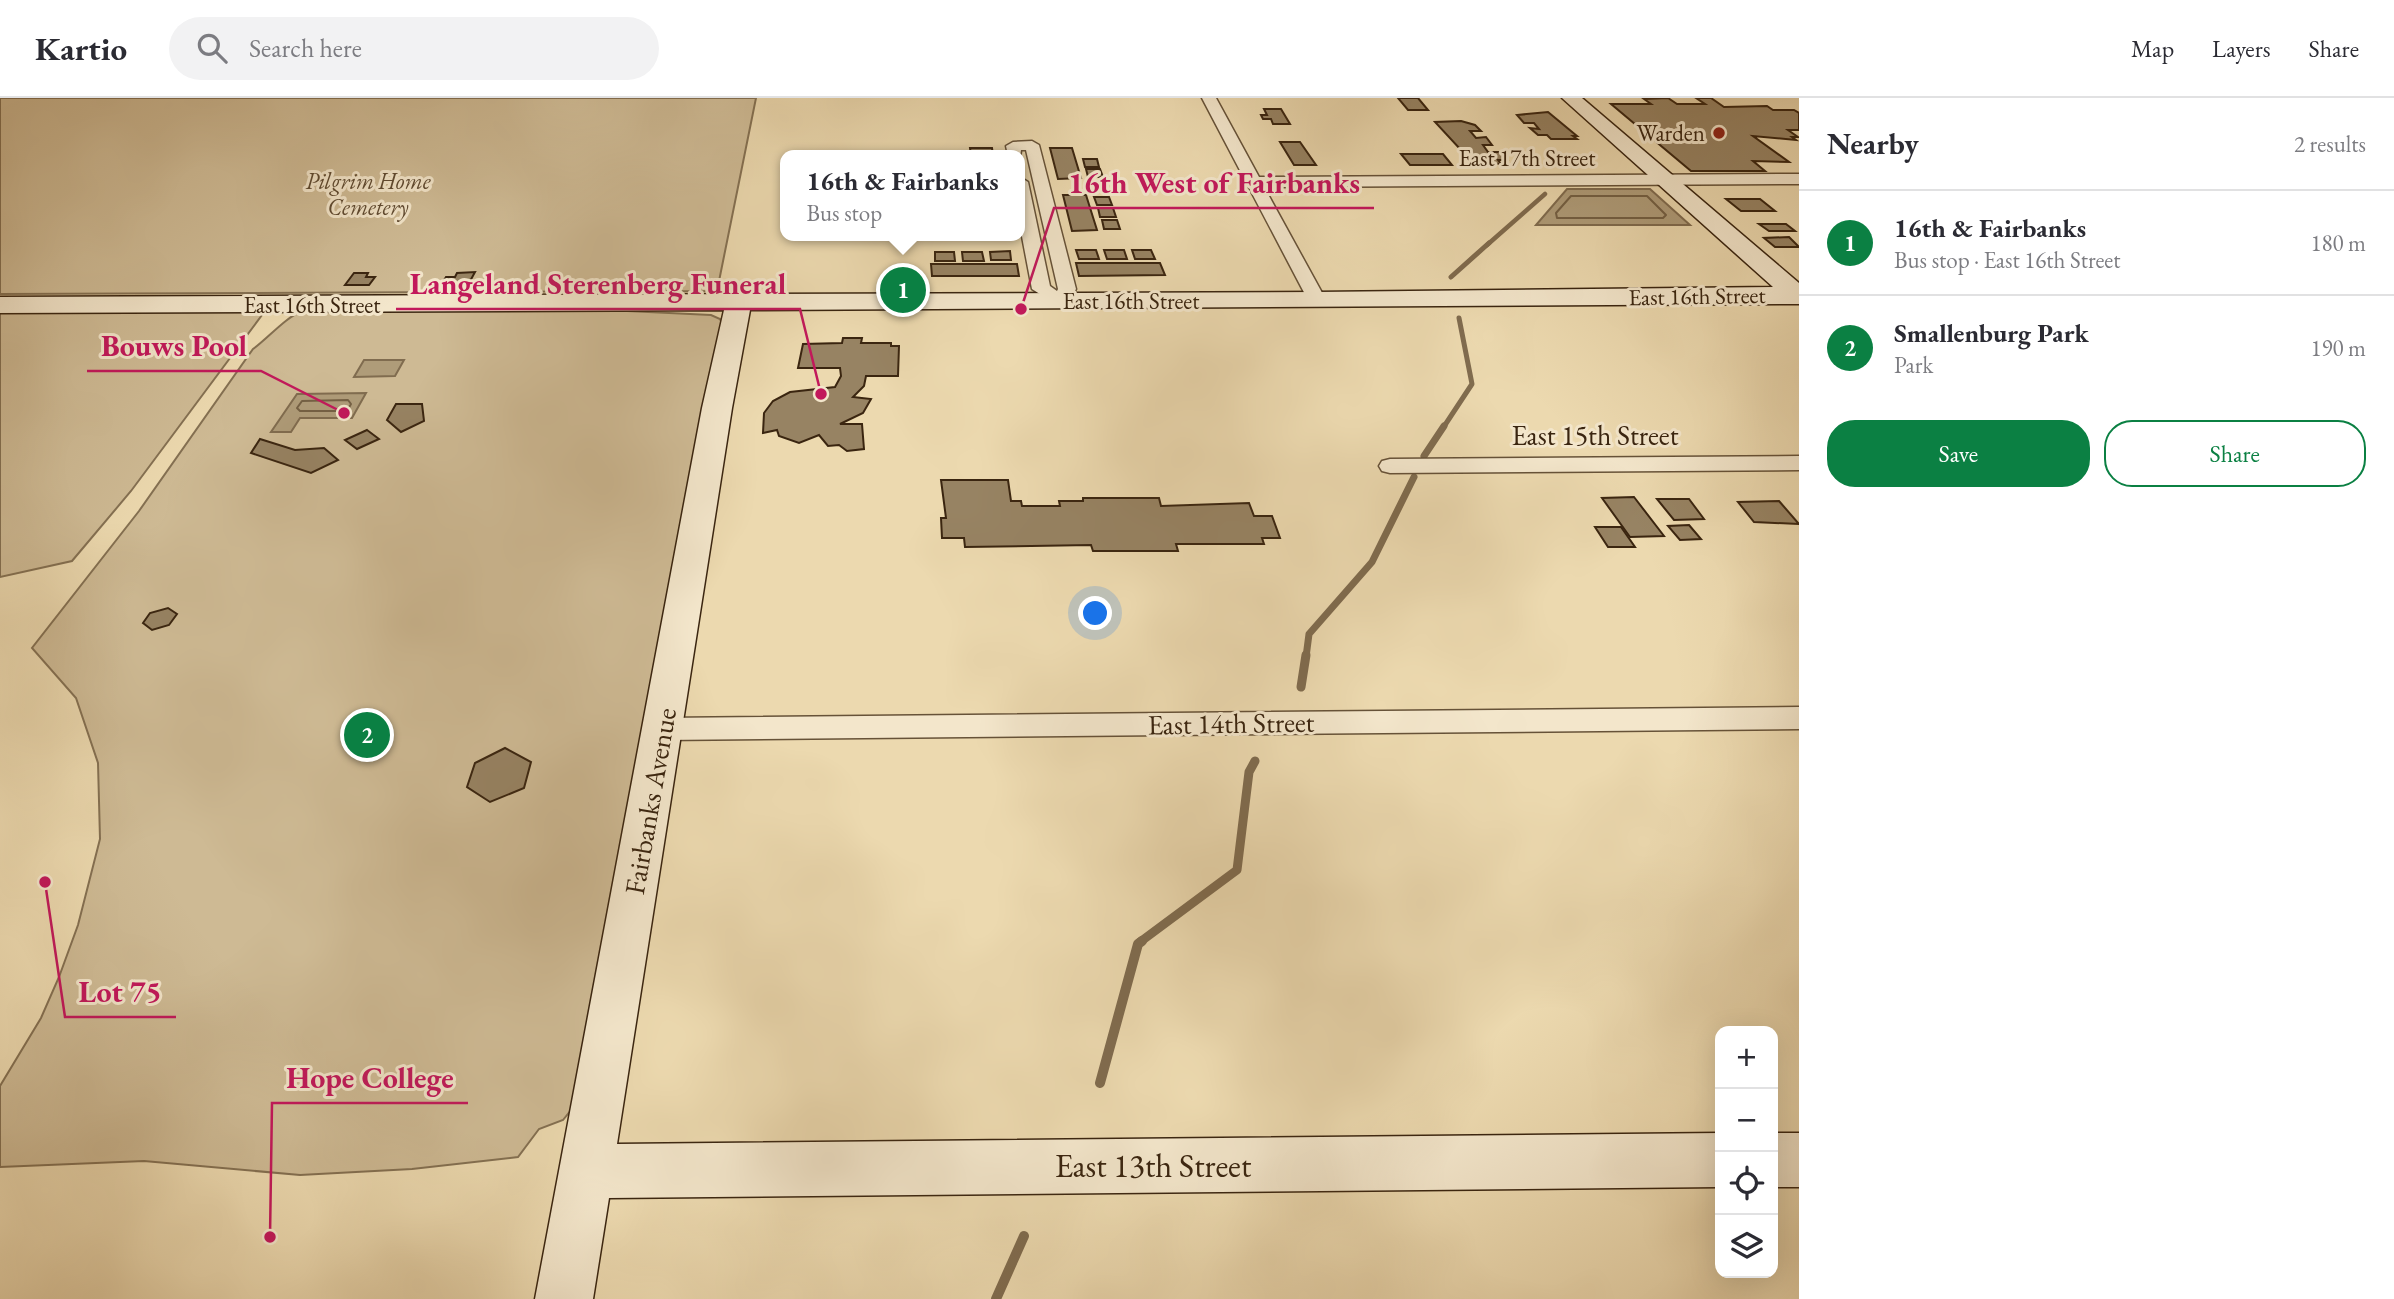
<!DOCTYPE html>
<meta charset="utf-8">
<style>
body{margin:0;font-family:"EB Garamond",serif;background:#f2f2f3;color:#2b2b33}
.controls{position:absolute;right:21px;bottom:21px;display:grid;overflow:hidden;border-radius:14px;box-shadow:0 7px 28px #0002}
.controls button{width:63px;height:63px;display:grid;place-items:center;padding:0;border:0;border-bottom:2px solid #e1e1e2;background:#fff;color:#2b2b33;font:35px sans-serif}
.you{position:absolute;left:1096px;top:516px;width:24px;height:24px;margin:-18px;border:5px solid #fff;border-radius:50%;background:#1a73e8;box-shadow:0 0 0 10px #1a73e833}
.badge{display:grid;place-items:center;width:46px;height:46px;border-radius:50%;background:#0b8043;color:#fff;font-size:23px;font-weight:700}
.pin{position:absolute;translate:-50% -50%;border:4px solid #fff;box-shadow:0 2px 7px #0006}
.popup{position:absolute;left:780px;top:52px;width:245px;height:91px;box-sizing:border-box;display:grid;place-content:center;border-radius:14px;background:#fff;filter:drop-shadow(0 2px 5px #0005);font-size:23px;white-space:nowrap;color:#7c7c81}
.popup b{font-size:26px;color:#2b2b33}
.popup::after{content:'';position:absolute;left:50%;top:100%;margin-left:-14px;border:14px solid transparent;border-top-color:#fff}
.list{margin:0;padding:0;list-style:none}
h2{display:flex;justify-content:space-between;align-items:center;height:91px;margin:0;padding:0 28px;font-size:30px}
h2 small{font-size:23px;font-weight:400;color:#7c7c81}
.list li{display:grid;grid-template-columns:46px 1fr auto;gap:21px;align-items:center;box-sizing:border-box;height:105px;padding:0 28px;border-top:2px solid #e1e1e2}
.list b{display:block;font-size:26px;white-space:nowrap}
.list p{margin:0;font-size:23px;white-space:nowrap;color:#7c7c81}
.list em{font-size:23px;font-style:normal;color:#7c7c81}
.actions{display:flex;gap:14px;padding:21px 28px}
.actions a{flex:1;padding:16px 0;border:2px solid #0b8043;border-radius:28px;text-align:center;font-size:24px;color:#0b8043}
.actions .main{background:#0b8043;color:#fff}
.icon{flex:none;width:38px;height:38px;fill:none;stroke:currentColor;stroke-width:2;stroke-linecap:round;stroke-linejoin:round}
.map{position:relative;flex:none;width:1799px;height:1201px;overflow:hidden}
header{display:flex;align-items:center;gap:42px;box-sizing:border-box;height:98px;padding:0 35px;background:#fff;border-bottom:2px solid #e1e1e2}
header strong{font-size:33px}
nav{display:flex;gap:38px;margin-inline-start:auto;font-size:24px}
.search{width:490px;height:63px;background:#f2f2f3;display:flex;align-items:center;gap:18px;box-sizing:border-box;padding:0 24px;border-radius:38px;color:#7c7c81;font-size:26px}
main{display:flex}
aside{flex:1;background:#fff}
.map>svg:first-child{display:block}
</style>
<header>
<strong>Kartio</strong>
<div class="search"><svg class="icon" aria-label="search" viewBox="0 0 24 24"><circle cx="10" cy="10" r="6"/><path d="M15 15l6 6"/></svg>Search here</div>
<nav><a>Map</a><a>Layers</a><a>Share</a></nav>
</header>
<main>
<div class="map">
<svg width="1799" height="1201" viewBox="0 0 1799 1201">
<rect width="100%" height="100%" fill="#ecd9af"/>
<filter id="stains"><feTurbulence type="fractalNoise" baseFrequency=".00286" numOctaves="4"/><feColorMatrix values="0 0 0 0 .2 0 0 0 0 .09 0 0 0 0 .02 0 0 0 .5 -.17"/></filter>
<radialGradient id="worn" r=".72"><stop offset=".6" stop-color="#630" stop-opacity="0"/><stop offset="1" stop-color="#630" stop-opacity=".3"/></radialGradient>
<g fill="#ceba94" stroke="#847052" stroke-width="2">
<polygon points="0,0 756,0 717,193 0,196"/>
<path d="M 585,211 L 711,217 L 720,221 L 722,226 L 575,1007 L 563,1022 L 539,1031 L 518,1059 L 412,1071 L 300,1077 L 144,1063 L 0,1069 L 0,988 L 41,920 L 59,879 L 78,827 L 100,741 L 98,665 L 76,600 L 32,550 L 139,413 L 253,251 C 267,241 287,218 301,214 Z"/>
<polygon points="265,213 131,393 72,463 0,479 0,214"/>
</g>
<g fill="#af9c79" stroke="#806c4f" stroke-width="2">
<polygon points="1567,91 1650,91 1690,127 1536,127"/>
<polygon points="364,262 404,262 395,278 354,279"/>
<polygon points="366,295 352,320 300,320 291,334 271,334 297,296"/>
</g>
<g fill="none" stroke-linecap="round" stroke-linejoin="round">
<g stroke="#746044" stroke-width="2">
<polygon points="1571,98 1647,98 1666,117 1663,120 1557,120 1556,115"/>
<polygon points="348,302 351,306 347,313 300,313 297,310 302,303"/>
</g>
<polyline stroke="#806c4f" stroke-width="4.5" points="1487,147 1545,96"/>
<g stroke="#806c4f" stroke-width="5">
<polyline points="1451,179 1489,145"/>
<polyline points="1443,330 1472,286 1459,220"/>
</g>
<g stroke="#806c4f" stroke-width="7">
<polyline points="1424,358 1444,328"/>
<polyline points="1306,559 1309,536 1372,464 1414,379"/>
</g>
<g stroke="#806c4f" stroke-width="9">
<polyline points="1301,589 1306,557"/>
<polyline points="1140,844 1237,772 1249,674 1255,663"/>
</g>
<g stroke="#806c4f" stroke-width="10">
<polyline points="1100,985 1138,846 1142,843"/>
<polyline points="996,1201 1024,1138"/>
</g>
</g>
<g fill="#978363" stroke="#3a2510" stroke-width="2">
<polygon points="1398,0 1418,0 1428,12 1408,12"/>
<polygon points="1668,0 1677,6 1705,6 1696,0 1711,0 1724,9 1767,8 1773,12 1794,12 1799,15 1799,32 1788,32 1798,39 1792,39 1796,42 1753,38 1789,64 1753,63 1765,73 1691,73 1611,6 1651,6 1644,1"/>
<polygon points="1264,11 1281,11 1290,26 1273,26 1271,21 1263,21 1261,17 1267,17"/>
<polygon points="1548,14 1577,38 1573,38 1577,41 1551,41 1547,37 1538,37 1530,30 1539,31 1534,25 1524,25 1517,17"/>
<polygon points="1461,23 1475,27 1481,33 1470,33 1476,40 1486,39 1492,47 1483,47 1488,54 1499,54 1507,62 1498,62 1501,66 1473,65 1435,24"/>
<polygon points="1280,44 1300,44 1316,67 1294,67"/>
<polygon points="970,50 992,50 993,57 971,57"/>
<polygon points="1050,50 1072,50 1081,80 1058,81"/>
<polygon points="1401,56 1443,56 1452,67 1410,67"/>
<polygon points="1083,61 1097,61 1099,69 1085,69"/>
<polygon points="1086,71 1100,71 1103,79 1088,79"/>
<polygon points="1063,97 1086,97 1097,132 1072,133"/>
<polygon points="1094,99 1109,99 1112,107 1097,107"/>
<polygon points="1726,101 1760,101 1775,113 1741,113"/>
<polygon points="1098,110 1113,110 1116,119 1100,119"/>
<polygon points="1102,122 1117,122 1120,131 1104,131"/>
<polygon points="1759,126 1786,126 1795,133 1769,133"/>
<polygon points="1789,139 1799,149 1775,149 1764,140"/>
<polygon points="1076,152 1096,152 1099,161 1079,161"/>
<polygon points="1104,152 1124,152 1127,161 1107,161"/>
<polygon points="1132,152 1151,152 1155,161 1135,161"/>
<polygon points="1010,153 1011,162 991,162 990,154"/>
<polygon points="935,154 954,154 955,163 935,163"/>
<polygon points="962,154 982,154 984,163 963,163"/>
<polygon points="1076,165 1160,165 1165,177 1079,178"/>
<polygon points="931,166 1017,166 1019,178 932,178"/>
<polygon points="475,174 468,187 441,187 446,179 455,179 457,175"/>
<polygon points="354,175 368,175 366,179 375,179 369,187 345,187"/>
<polygon points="843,240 862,240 861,245 891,245 891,248 899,248 898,278 866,278 864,288 853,299 871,301 863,315 840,326 862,326 864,351 847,353 839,347 828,348 819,337 799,345 779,338 777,332 763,335 764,315 773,303 790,294 835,289 841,278 840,270 798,270 803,246 842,245"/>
<polygon points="396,306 422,306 424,323 401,334 387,322"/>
<polygon points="367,332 379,341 357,351 345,342"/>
<polygon points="260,341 295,352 324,350 338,362 311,375 251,355"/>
<polygon points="941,382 1008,382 1011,403 1021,403 1022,408 1060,408 1059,403 1083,403 1083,400 1159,400 1161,408 1249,405 1254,418 1272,418 1280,440 1262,440 1264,446 1176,446 1178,453 1093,453 1091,447 965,449 964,440 942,440 941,420 946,420"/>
<polygon points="1634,399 1664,438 1630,439 1602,400"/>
<polygon points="1657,401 1689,401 1704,421 1674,422"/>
<polygon points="1779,403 1799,426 1754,424 1738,404"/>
<polygon points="1689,427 1701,441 1680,442 1668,428"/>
<polygon points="1595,429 1621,429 1635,449 1608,449"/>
<polygon points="168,510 177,516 169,527 152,532 143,525 150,515"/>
<polygon points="505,650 531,664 524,690 490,704 467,689 475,665"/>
</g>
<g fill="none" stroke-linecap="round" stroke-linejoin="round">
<defs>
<g id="street">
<polygon points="1202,0 1216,0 1259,79 1799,76 1799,86 1264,89 1326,202 1317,208 1308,202"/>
<polygon points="1032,43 1039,47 1076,191 1067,207 1060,209 1032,191 1020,128 1020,79 1028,84 1050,188 1057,193 1058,191 1026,52 1021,52 1020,60 1020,57 1008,57 1006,48 1013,44"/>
<polygon points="1799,358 1799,372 1390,375 1382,373 1379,368 1382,363 1390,361"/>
<polygon points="1799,609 1799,631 663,642 653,639 649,631 653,623 663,620"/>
</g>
<g id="secondary">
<polygon points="1562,0 1582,0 1799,185 1799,206 750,212 732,310 617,1046 1720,1035 1720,1089 609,1100 593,1201 535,1201 702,310 724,212 0,215 0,199 1317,194 1773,189"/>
<rect x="1773" y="1035" width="26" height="54"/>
</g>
</defs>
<use href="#street" stroke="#665238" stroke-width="3"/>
<use href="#secondary" stroke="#3a2510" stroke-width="3"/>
<use href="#street" fill="#f3e6cb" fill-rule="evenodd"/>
<use href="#secondary" fill="#f3e6cb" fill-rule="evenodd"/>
</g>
<circle fill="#8f2418" stroke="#f3e6cb" stroke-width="2.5" cx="1719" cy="35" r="7"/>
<g text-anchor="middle" stroke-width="6" stroke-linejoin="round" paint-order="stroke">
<g font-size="23" fill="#3a2510" stroke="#f3e6cb" text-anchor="end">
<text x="1705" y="43">Warden</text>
</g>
<g font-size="23" fill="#3a2510" stroke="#f3e6cb">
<text x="1527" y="68">East 17th Street</text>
<text transform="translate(1697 198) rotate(-1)" y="8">East 16th Street</text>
<text x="1131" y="211">East 16th Street</text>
<text x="312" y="215">East 16th Street</text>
</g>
<g font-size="23" font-style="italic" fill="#5f4a31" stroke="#f3e6cb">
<text x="368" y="91">Pilgrim Home<tspan x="368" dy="26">Cemetery</tspan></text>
</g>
<g font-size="28" fill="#3a2510" stroke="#f3e6cb">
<text x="1595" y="347">East 15th Street</text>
<text transform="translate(1231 625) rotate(-1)" y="10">East 14th Street</text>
<text transform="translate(650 703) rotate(-80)" y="10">Fairbanks Avenue</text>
</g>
<g font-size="33" fill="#3a2510" stroke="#f3e6cb">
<text x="1153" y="1079">East 13th Street</text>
</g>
</g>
<path fill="none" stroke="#c2185b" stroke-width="2.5" d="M1021 211L1054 110H1374M821 296L800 211H396M344 315L261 273H87M45 784L65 919H176M270 1139L272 1005H468"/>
<g fill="#c2185b" stroke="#f3e6cb" stroke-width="2.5">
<circle cx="1021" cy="211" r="7"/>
<circle cx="821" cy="296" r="7"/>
<circle cx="344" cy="315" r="7"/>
<circle cx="45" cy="784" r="7"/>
<circle cx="270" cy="1139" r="7"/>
</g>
<g font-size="30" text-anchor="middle" font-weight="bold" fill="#c2185b" stroke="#f3e6cb" stroke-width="6" stroke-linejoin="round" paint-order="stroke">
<text x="1214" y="95">16th West of Fairbanks</text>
<text x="598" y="196">Langeland Sterenberg Funeral</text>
<text x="174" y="258">Bouws Pool</text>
<text x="120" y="904">Lot 75</text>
<text x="370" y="990">Hope College</text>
</g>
<rect width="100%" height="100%" filter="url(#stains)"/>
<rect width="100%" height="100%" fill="url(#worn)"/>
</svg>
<div class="controls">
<button>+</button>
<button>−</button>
<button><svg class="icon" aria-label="locate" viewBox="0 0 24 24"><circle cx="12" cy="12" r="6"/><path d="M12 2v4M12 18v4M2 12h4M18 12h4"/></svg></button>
<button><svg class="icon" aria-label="layers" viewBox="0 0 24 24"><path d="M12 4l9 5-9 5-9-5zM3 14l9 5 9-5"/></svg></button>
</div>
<div class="you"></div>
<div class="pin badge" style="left:903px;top:192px">1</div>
<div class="popup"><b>16th &amp; Fairbanks</b>Bus stop</div>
<div class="pin badge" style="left:367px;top:637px">2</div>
</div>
<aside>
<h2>Nearby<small>2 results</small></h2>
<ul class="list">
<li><span class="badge">1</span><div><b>16th &amp; Fairbanks</b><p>Bus stop · East 16th Street</p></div><em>180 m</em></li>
<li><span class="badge">2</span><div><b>Smallenburg Park</b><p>Park</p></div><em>190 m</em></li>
</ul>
<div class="actions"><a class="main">Save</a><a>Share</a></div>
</aside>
</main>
